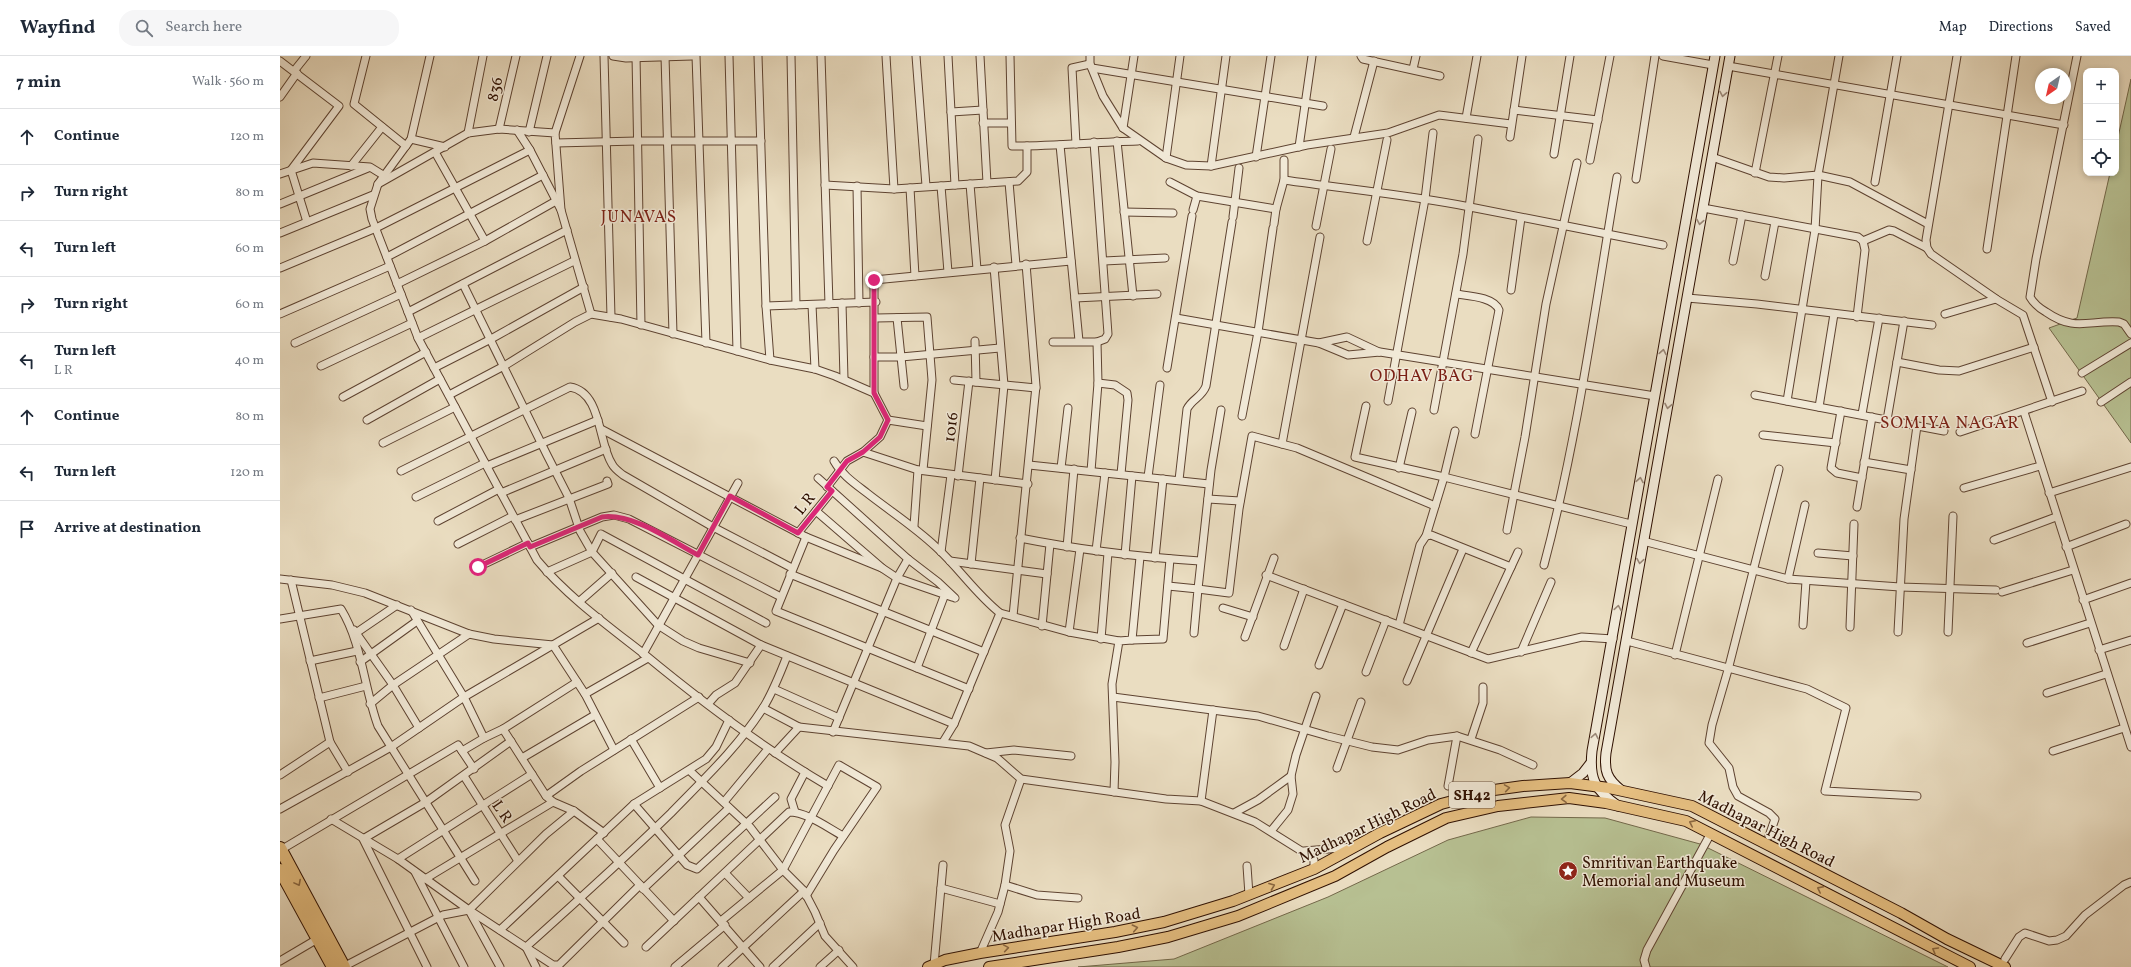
<!DOCTYPE html>
<meta charset="utf-8">
<style>
body{margin:0;font-family:Vollkorn,serif;background:#f6f6f7;color:#1f2937}
.controls{position:absolute;right:12px;top:12px;display:grid;overflow:hidden;border-radius:8px;box-shadow:0 2px 6px #0003}
.controls button{width:36px;height:36px;display:grid;place-items:center;padding:0;border:0;border-bottom:1px solid #e0e1e3;background:#fff;color:#1f2937;font:20px sans-serif}
.compass{position:absolute;left:1755px;top:12px;width:36px;height:36px;border-radius:50%;background:#fff;box-shadow:0 2px 6px #0003;rotate:214deg}
.stop{position:absolute;width:12px;height:12px;margin:-9px;border:3px solid #db2777;border-radius:50%;background:#fff}
.stop.end{background:#db2777;border-color:#fff;box-shadow:0 1px 4px #0008}
.list{margin:0;padding:0;list-style:none}
h2{display:flex;justify-content:space-between;align-items:center;height:52px;margin:0;padding:0 16px;font-size:17px}
h2 small{font-size:13px;font-weight:400;color:#747a83}
.list li{display:grid;grid-template-columns:26px 1fr auto;gap:12px;align-items:center;box-sizing:border-box;height:56px;padding:0 16px;border-top:1px solid #e0e1e3}
.list b{display:block;font-size:15px;white-space:nowrap}
.list p{margin:0;font-size:13px;white-space:nowrap;color:#747a83}
.list em{font-size:13px;font-style:normal;color:#747a83}
.icon{flex:none;width:22px;height:22px;fill:none;stroke:currentColor;stroke-width:2;stroke-linecap:round;stroke-linejoin:round}
.map{position:relative;flex:none;width:1851px;height:911px;overflow:hidden}
header{display:flex;align-items:center;gap:24px;box-sizing:border-box;height:56px;padding:0 20px;background:#fff;border-bottom:1px solid #e0e1e3}
header strong{font-size:19px}
nav{display:flex;gap:22px;margin-inline-start:auto;font-size:14px}
.search{width:280px;height:36px;background:#f6f6f7;display:flex;align-items:center;gap:10px;box-sizing:border-box;padding:0 14px;border-radius:16px;color:#747a83;font-size:15px}
main{display:flex}
aside{flex:1;background:#fff}
.map>svg:first-child{display:block}
</style>
<header>
<strong>Wayfind</strong>
<div class="search"><svg class="icon" aria-label="search" viewBox="0 0 24 24"><circle cx="10" cy="10" r="6"/><path d="M15 15l6 6"/></svg>Search here</div>
<nav><a>Map</a><a>Directions</a><a>Saved</a></nav>
</header>
<main>
<aside>
<h2>7 min<small>Walk · 560 m</small></h2>
<ul class="list">
<li><svg class="icon" aria-label="ahead" viewBox="0 0 24 24"><path d="M12 20V5M6 11l6-6 6 6"/></svg><div><b>Continue</b></div><em>120 m</em></li>
<li><svg class="icon" aria-label="right" viewBox="0 0 24 24"><path d="M7 20v-9h11M14 6l5 5-5 5"/></svg><div><b>Turn right</b></div><em>80 m</em></li>
<li><svg class="icon" aria-label="left" viewBox="0 0 24 24"><path d="M17 20v-9H6M10 6l-5 5 5 5"/></svg><div><b>Turn left</b></div><em>60 m</em></li>
<li><svg class="icon" aria-label="right" viewBox="0 0 24 24"><path d="M7 20v-9h11M14 6l5 5-5 5"/></svg><div><b>Turn right</b></div><em>60 m</em></li>
<li><svg class="icon" aria-label="left" viewBox="0 0 24 24"><path d="M17 20v-9H6M10 6l-5 5 5 5"/></svg><div><b>Turn left</b><p>L R</p></div><em>40 m</em></li>
<li><svg class="icon" aria-label="ahead" viewBox="0 0 24 24"><path d="M12 20V5M6 11l6-6 6 6"/></svg><div><b>Continue</b></div><em>80 m</em></li>
<li><svg class="icon" aria-label="left" viewBox="0 0 24 24"><path d="M17 20v-9H6M10 6l-5 5 5 5"/></svg><div><b>Turn left</b></div><em>120 m</em></li>
<li><svg class="icon" aria-label="arrive" viewBox="0 0 24 24"><path d="M6 21V4h12l-3 4 3 4H6"/></svg><div><b>Arrive at destination</b></div></li>
</ul>
</aside>
<div class="map">
<svg width="1851" height="911" viewBox="0 0 1851 911">
<rect width="100%" height="100%" fill="#eaddc1"/>
<filter id="stains"><feTurbulence type="fractalNoise" baseFrequency=".005" numOctaves="4"/><feColorMatrix values="0 0 0 0 .2 0 0 0 0 .09 0 0 0 0 .02 0 0 0 .5 -.17"/></filter>
<radialGradient id="worn" r=".72"><stop offset=".6" stop-color="#630" stop-opacity="0"/><stop offset="1" stop-color="#630" stop-opacity=".3"/></radialGradient>
<g fill="#b7c092" stroke="#73684a">
<polygon points="1851,23 1851,387 1769,272 1797,262 1830,117 1836,117 1836,90"/>
<polygon points="1251,761 1325,762 1420,788 1668,911 798,911 894,903 1048,841 1168,784"/>
</g>
<g fill="none" stroke-linecap="round" stroke-linejoin="round">
<defs>
<g id="street">
<polyline points="86,0 74,48 126,90"/>
<path d="M 150,0 L 131,83 L 98,128 L 90,153 L 92,163 L 138,282 L 257,504 C 287,540 327,569 364,598 C 422,646 483,692 548,730"/>
<polyline points="324,0 331,261"/>
<polyline points="333,0 346,2 412,0"/>
<polyline points="356,0 361,269"/>
<polyline points="385,0 393,278"/>
<polyline points="416,0 426,287"/>
<polyline points="449,0 457,295"/>
<polyline points="478,0 486,250 490,304"/>
<polyline points="511,0 516,249"/>
<polyline points="541,0 549,248"/>
<polyline points="606,0 614,133"/>
<polyline points="636,0 646,130"/>
<polyline points="668,0 675,129"/>
<polyline points="700,0 707,127"/>
<path d="M 730,0 L 732,90 C 774,90 816,86 858,85"/>
<polyline points="810,0 810,8 823,40 843,72 886,102 906,109 931,110 1027,89 1108,77 1159,59 1231,68"/>
<polyline points="1081,0 1083,3 1160,20"/>
<polyline points="1383,0 1433,9"/>
<polyline points="1677,0 1646,184 1647,192 1651,198 1716,243"/>
<path d="M 1797,0 L 1756,203 L 1750,241 C 1754,248 1759,252 1766,256 C 1795,276 1808,264 1839,266 L 1844,268 L 1851,278"/>
<polyline points="0,5 59,50 11,114 27,166"/>
<polyline points="1448,10 1784,69"/>
<polyline points="812,12 1043,50"/>
<polyline points="1133,13 1136,0"/>
<polyline points="14,15 26,0"/>
<polyline points="0,41 17,17"/>
<polyline points="1234,54 1318,64"/>
<polyline points="671,56 703,54"/>
<polyline points="1186,62 1197,0"/>
<polyline points="703,67 731,67"/>
<polyline points="843,72 854,0"/>
<polyline points="219,73 236,0"/>
<polyline points="237,74 250,94 281,154 311,258"/>
<polyline points="249,76 267,0"/>
<polyline points="188,77 203,0"/>
<polyline points="275,77 300,0"/>
<polyline points="1074,81 1094,5"/>
<polyline points="1230,81 1242,0"/>
<polyline points="131,83 165,91"/>
<polyline points="837,85 853,240"/>
<polyline points="276,87 357,85 481,85"/>
<polyline points="796,88 792,12 810,8"/>
<polyline points="780,89 799,285"/>
<polyline points="1019,91 1032,0"/>
<polyline points="155,96 205,185"/>
<polyline points="1274,98 1290,0"/>
<polyline points="976,101 991,0"/>
<polyline points="1432,101 1489,121 1504,122 1538,119 1570,126 1648,168"/>
<polyline points="886,102 900,0"/>
<polyline points="1310,104 1330,0"/>
<polyline points="71,110 102,71"/>
<polyline points="931,110 946,0"/>
<polyline points="1475,117 1498,0"/>
<polyline points="0,118 33,107 90,111 103,119"/>
<polyline points="1356,123 1375,0"/>
<path d="M 1004,124 C 1066,133 1129,139 1190,151 C 1254,163 1319,177 1383,189"/>
<polyline points="729,126 736,209"/>
<polyline points="890,126 917,140 996,153"/>
<polyline points="1595,126 1617,0"/>
<polyline points="98,128 188,77 219,73 275,77 281,154"/>
<polyline points="690,128 697,213"/>
<polyline points="545,129 614,133 738,125 747,116 747,90"/>
<polyline points="577,130 579,247"/>
<polyline points="661,130 668,216"/>
<polyline points="630,132 635,220"/>
<polyline points="0,148 88,112"/>
<polyline points="1423,152 1578,181 1583,185 1585,194 1577,261"/>
<polyline points="913,154 917,140"/>
<polyline points="844,156 893,157"/>
<polyline points="953,161 959,112"/>
<polyline points="994,168 996,153 1004,124 1004,104"/>
<polyline points="1036,170 1051,93"/>
<polyline points="0,177 93,139"/>
<polyline points="1087,185 1107,84"/>
<polyline points="1583,185 1609,174 1614,175 1647,192"/>
<polyline points="1707,193 1736,0"/>
<polyline points="107,201 263,119"/>
<polyline points="824,205 885,202"/>
<polyline points="1453,205 1462,159"/>
<polyline points="714,211 724,329 715,424"/>
<polyline points="0,212 96,172 250,94"/>
<polyline points="1485,220 1495,166"/>
<polyline points="117,228 205,185 276,145"/>
<polyline points="183,228 267,399 289,442 300,475 312,496 378,569 403,585 419,592 470,607"/>
<polyline points="1231,234 1241,162"/>
<path d="M 1176,238 C 1189,240 1214,241 1219,254 L 1195,378"/>
<polyline points="795,242 877,238"/>
<polyline points="1407,242 1477,248 1652,269"/>
<polyline points="562,247 564,323"/>
<polyline points="532,249 535,313"/>
<polyline points="486,250 596,246"/>
<polyline points="128,256 287,174"/>
<polyline points="0,258 110,210"/>
<polyline points="1665,258 1716,243 1743,259 1772,346"/>
<polyline points="596,262 647,261 652,324 643,414"/>
<polyline points="617,262 624,330"/>
<polyline points="896,262 1039,287 1068,299 1100,296 1375,340"/>
<polyline points="138,282 294,205"/>
<polyline points="695,285 696,326"/>
<polyline points="773,286 817,286 825,283 828,278 814,86"/>
<polyline points="15,287 121,238"/>
<polyline points="1039,287 1067,281 1099,296"/>
<polyline points="594,301 621,301 720,292"/>
<polyline points="1617,306 1659,314 1679,315 1754,291"/>
<polyline points="41,310 132,267"/>
<polyline points="154,312 211,283 304,231"/>
<polyline points="887,312 912,160"/>
<polyline points="1802,317 1851,287"/>
<polyline points="674,324 756,332"/>
<polyline points="818,327 835,329 847,337 848,344 841,418"/>
<polyline points="594,337 594,224 791,205"/>
<polyline points="169,339 224,310 295,266 311,258 341,263 490,304 535,313 555,320 594,337 608,364 600,381 583,396 567,405 547,431"/>
<polyline points="1475,339 1664,375"/>
<polyline points="63,341 146,296"/>
<polyline points="1108,345 1145,143 1153,77"/>
<polyline points="1507,345 1535,174 1538,119 1559,0"/>
<polyline points="1821,346 1851,326"/>
<polyline points="1086,350 1075,401 1164,421 1351,468"/>
<polyline points="1539,351 1554,258"/>
<polyline points="941,354 931,414 918,533 949,537 959,453 972,380 1017,392 1155,450"/>
<polyline points="1154,354 1183,198 1198,83"/>
<polyline points="1561,355 1551,412 1557,417 1582,422"/>
<polyline points="1744,356 1851,691"/>
<polyline points="1582,358 1599,262"/>
<polyline points="962,360 978,276 993,172"/>
<polyline points="87,364 160,323"/>
<polyline points="608,364 647,370"/>
<polyline points="1607,364 1624,265"/>
<polyline points="321,373 526,481 602,512"/>
<polyline points="1680,376 1802,335"/>
<polyline points="1483,379 1556,387"/>
<polyline points="103,387 175,351"/>
<polyline points="1002,388 1040,181"/>
<polyline points="583,396 638,414 748,428"/>
<path d="M 554,405 C 562,419 574,427 587,437 C 610,455 635,471 656,491 C 679,512 696,538 720,557 L 674,668 L 663,686"/>
<polyline points="1584,406 1631,414"/>
<polyline points="749,409 929,428"/>
<polyline points="207,410 318,364"/>
<polyline points="781,412 788,352"/>
<polyline points="1119,412 1132,356"/>
<path d="M 121,415 L 290,331 C 322,336 318,387 332,408 C 334,412 339,416 343,419 L 433,471 L 512,512"/>
<polyline points="811,415 818,327 817,286"/>
<polyline points="678,420 689,325"/>
<polyline points="868,421 880,329"/>
<polyline points="538,422 628,503 658,526 675,542"/>
<path d="M 899,424 L 907,353 C 912,343 922,341 926,330 L 952,166"/>
<polyline points="1684,432 1760,410"/>
<polyline points="221,437 326,393"/>
<polyline points="1769,437 1851,411"/>
<polyline points="136,441 205,407"/>
<polyline points="928,443 960,445"/>
<polyline points="1577,451 1592,361"/>
<polyline points="536,455 602,512 617,522 672,541"/>
<polyline points="235,464 328,428 327,425"/>
<polyline points="158,465 219,433"/>
<polyline points="634,470 638,414"/>
<polyline points="1227,474 1245,381 1266,248 1297,107"/>
<polyline points="518,477 552,435"/>
<polyline points="1146,480 1164,421 1175,375"/>
<polyline points="526,481 496,555 689,633"/>
<path d="M 740,482 C 800,494 860,501 920,505"/>
<polyline points="1714,484 1776,461"/>
<polyline points="1363,485 1508,523 1620,531 1716,534"/>
<polyline points="178,488 233,460"/>
<polyline points="250,491 322,461 334,459 349,463 501,541"/>
<polyline points="787,491 794,413"/>
<polyline points="1786,491 1846,468"/>
<polyline points="816,495 825,417"/>
<polyline points="661,496 671,419"/>
<polyline points="1538,497 1573,500"/>
<polyline points="845,499 852,420"/>
<polyline points="875,502 883,423"/>
<polyline points="670,505 767,518"/>
<polyline points="691,508 700,422"/>
<path d="M 1264,509 C 1298,381 1315,251 1337,121"/>
<polyline points="198,511 248,487"/>
<polyline points="267,516 312,496 321,478 486,567"/>
<polyline points="510,518 704,596"/>
<polyline points="986,519 1208,603 1302,581 1333,583"/>
<polyline points="356,521 481,589 674,668"/>
<polyline points="0,523 52,529 85,537 189,578 214,583 273,589 305,638 334,694"/>
<polyline points="1508,523 1525,449"/>
<polyline points="11,524 50,686 68,716"/>
<polyline points="888,530 918,533 914,577"/>
<polyline points="1722,536 1793,514"/>
<polyline points="1803,544 1851,527"/>
<polyline points="300,545 332,517"/>
<polyline points="943,552 973,561"/>
<polyline points="131,554 184,641 204,682 223,673 266,740 273,746 294,755 324,777"/>
<polyline points="720,557 789,576 839,585"/>
<polyline points="733,560 756,330 746,208"/>
<path d="M 0,563 L 61,553 C 82,587 84,632 98,670 L 195,825"/>
<polyline points="1119,569 1140,489 1146,480 1151,479 1231,511"/>
<polyline points="1523,569 1526,525"/>
<polyline points="762,570 770,488"/>
<polyline points="1570,571 1574,468"/>
<polyline points="74,574 113,629 139,672"/>
<polyline points="789,576 800,493"/>
<polyline points="1618,576 1624,463 1637,370"/>
<polyline points="1668,576 1673,460"/>
<polyline points="76,577 117,549"/>
<polyline points="965,581 994,502"/>
<polyline points="821,583 828,497"/>
<polyline points="852,584 883,583 890,503"/>
<polyline points="1347,585 1527,633 1566,652 1545,735 1637,740"/>
<polyline points="1747,587 1810,567"/>
<polyline points="1004,590 1024,533"/>
<polyline points="1819,594 1851,584"/>
<polyline points="1241,596 1271,526"/>
<polyline points="1191,597 1238,496"/>
<polyline points="363,598 458,427"/>
<polyline points="1395,599 1438,423"/>
<polyline points="30,605 77,595"/>
<polyline points="80,606 137,565"/>
<polyline points="1039,609 1063,548"/>
<polyline points="637,612 665,538"/>
<polyline points="1086,616 1106,564"/>
<polyline points="1127,625 1183,493"/>
<polyline points="494,633 559,662"/>
<polyline points="1767,637 1826,618"/>
<polyline points="305,638 368,602"/>
<polyline points="833,641 978,660 1048,680 1092,691 1118,694 1148,684 1177,680 1220,694 1253,709"/>
<polyline points="39,642 86,630"/>
<polyline points="90,648 113,629 189,578"/>
<polyline points="428,648 436,639 455,627 481,589"/>
<polyline points="483,652 519,671"/>
<polyline points="223,673 297,626"/>
<polyline points="553,676 617,522 628,503"/>
<polyline points="351,683 380,732"/>
<polyline points="1191,683 1203,647 1203,631"/>
<polyline points="182,695 204,682"/>
<polyline points="1773,695 1844,672"/>
<polyline points="495,697 519,671 689,690 717,702 741,723 886,743 921,745 975,766 1031,801 1034,804 1034,813"/>
<polyline points="706,697 734,694 791,700"/>
<polyline points="242,702 315,659"/>
<polyline points="1057,712 1081,646"/>
<polyline points="410,715 470,771 503,814 524,835 535,856 545,880 573,911"/>
<polyline points="0,719 50,686"/>
<polyline points="184,720 238,805"/>
<polyline points="741,723 725,769 730,795 725,829 757,839 798,842"/>
<polyline points="1168,730 1177,680"/>
<polyline points="834,736 835,706 832,628 839,585 852,584 860,501"/>
<polyline points="266,740 301,715 419,641"/>
<polyline points="921,745 933,654"/>
<polyline points="444,746 488,693"/>
<polyline points="354,748 407,809 417,813 495,741"/>
<polyline points="0,753 111,691 184,641 319,562"/>
<polyline points="515,756 511,743 525,716"/>
<polyline points="954,757 978,744 1011,720"/>
<polyline points="51,763 118,803 189,854 273,909 279,909 360,829"/>
<polyline points="991,775 1008,754 1013,738 1011,720 1016,699 1036,640"/>
<polyline points="1489,780 1495,763 1489,757 1458,740 1453,731 1449,712 1429,687 1432,669 1448,614 1499,413"/>
<polyline points="317,783 394,865"/>
<polyline points="4,792 178,689 194,713"/>
<polyline points="1024,795 1073,791"/>
<polyline points="118,803 252,718"/>
<polyline points="967,810 969,839"/>
<polyline points="135,816 184,911"/>
<polyline points="445,817 469,842"/>
<polyline points="278,820 344,887"/>
<polyline points="145,823 273,746"/>
<polyline points="661,832 720,848"/>
<polyline points="363,833 449,752"/>
<polyline points="419,841 480,911"/>
<polyline points="190,856 220,911"/>
<polyline points="441,865 503,814 559,709 597,731 554,794 526,840"/>
<polyline points="220,874 354,748 426,703 436,691 449,664"/>
<path d="M 366,891 L 509,756 C 527,756 548,772 563,780"/>
<polyline points="700,897 718,856 725,829"/>
<polyline points="1725,903 1739,881 1745,877 1769,885 1777,884 1786,880 1805,859 1844,829 1851,826"/>
<polyline points="0,905 34,885"/>
<polyline points="654,909 663,809"/>
<polyline points="63,911 163,859 189,854 266,778 294,755"/>
<polyline points="147,911 83,783 146,746 231,685"/>
<path d="M 256,911 L 246,891 C 295,847 344,803 391,757 C 423,724 458,691 483,652 C 493,636 500,618 507,600"/>
<polyline points="395,911 445,869"/>
<polyline points="442,911 524,835"/>
<polyline points="493,911 540,867"/>
<polyline points="540,911 559,894"/>
<polyline points="1366,911 1364,904 1367,894 1431,777"/>
</g>
<g id="secondary">
<polyline points="1290,727 1303,717 1310,708"/>
<path d="M 1341,734 C 1327,723 1324,715 1326,697 L 1450,0"/>
<path d="M 1338,750 C 1315,734 1309,723 1312,695 L 1435,0"/>
</g>
<g id="primary">
<polyline points="648,911 665,904 700,897 835,876 884,866 953,845 1034,813 1100,777 1161,748 1214,734 1243,730 1290,727 1329,732 1412,750 1621,857 1667,883 1725,911"/>
<polyline points="709,911 838,891 888,881 958,860 1055,820 1107,791 1166,762 1218,750 1289,742 1326,747 1406,765 1690,911"/>
</g>
<g id="highway">
<polyline points="0,792 64,911"/>
<polyline points="0,814 53,911"/>
</g>
</defs>
<use href="#street" stroke="#5e4331" stroke-width="9"/>
<use href="#secondary" stroke="#2f1001" stroke-width="11"/>
<use href="#primary" stroke="#2f1001" stroke-width="12"/>
<use href="#highway" stroke="#2f1001" stroke-width="14"/>
<use href="#street" stroke="#f1e9d7" stroke-width="7"/>
<use href="#secondary" stroke="#f1e9d7" stroke-width="9"/>
<use href="#primary" stroke="#e5be80" stroke-width="10"/>
<use href="#highway" stroke="#e5be80" stroke-width="12"/>
</g>
<defs><path id="oneway-chevron" d="M-2-3.5L2.5 0L-2 3.5" fill="none" stroke-width="1.6" stroke-linecap="round" stroke-linejoin="round"/></defs>
<g stroke="#9a8777">
<use href="#oneway-chevron" transform="translate(1443 38) rotate(100)"/>
<use href="#oneway-chevron" transform="translate(1420 166) rotate(100)"/>
<use href="#oneway-chevron" transform="translate(1383 296) rotate(-80)"/>
<use href="#oneway-chevron" transform="translate(1388 350) rotate(101)"/>
<use href="#oneway-chevron" transform="translate(1360 424) rotate(-80)"/>
<use href="#oneway-chevron" transform="translate(1360 505) rotate(99)"/>
<use href="#oneway-chevron" transform="translate(1338 552) rotate(-81)"/>
<use href="#oneway-chevron" transform="translate(1315 680) rotate(-79)"/>
</g>
<g stroke="#8a6740">
<use href="#oneway-chevron" transform="translate(1227 732) rotate(-9)"/>
<use href="#oneway-chevron" transform="translate(1284 743) rotate(178)"/>
<use href="#oneway-chevron" transform="translate(1412 767) rotate(-154)"/>
<use href="#oneway-chevron" transform="translate(18 827) rotate(62)"/>
<use href="#oneway-chevron" transform="translate(992 830) rotate(-21)"/>
<use href="#oneway-chevron" transform="translate(1540 833) rotate(-153)"/>
<use href="#oneway-chevron" transform="translate(855 872) rotate(-12)"/>
<use href="#oneway-chevron" transform="translate(726 892) rotate(-9)"/>
<use href="#oneway-chevron" transform="translate(1655 894) rotate(-150)"/>
</g>
<g fill="none" stroke-linecap="round" stroke-linejoin="round">
<path stroke="#db2777" stroke-width="5" d="M 198,511 L 248,487 L 250,491 L 322,461 C 353,457 390,484 418,499 L 450,440 L 518,477 L 552,435 L 547,431 L 567,405 L 583,396 L 600,381 L 608,364 L 594,337 L 594,224"/>
</g>
<defs>
<symbol id="sight-disc" viewBox="-11 -11 22 22"><circle r="9.5" fill="#8f2418" stroke="#f1e9d7"/><path d="M0-6L1.8-2.2L6-1.7L2.9 1.2L3.7 5.4L0 3.3L-3.7 5.4L-2.9 1.2L-6-1.7L-1.8-2.2Z" fill="#fff"/></symbol>
</defs>
<g fill-rule="evenodd">
<use href="#sight-disc" x="1277" y="804" width="22" height="22"/>
</g>
<g text-anchor="middle" stroke-width="3" stroke-linejoin="round" paint-order="stroke">
<rect fill="#f1e9d7" stroke="#695141" stroke-width="1" x="1169" y="726" width="46" height="26" rx="3"/>
<g font-size="15" font-weight="bold" fill="#2f1001">
<text x="1192" y="744">SH42</text>
</g>
<g font-size="16" fill="#2f1001" stroke="#f1e9d7">
<text transform="translate(214 33) rotate(-77)" y="6">836</text>
<text transform="translate(670 371) rotate(-83)" y="6">1016</text>
<text transform="translate(524 447) rotate(-51)" y="6">L R</text>
<text transform="translate(223 755) rotate(55)" y="6">L R</text>
<text transform="translate(1087 769) rotate(-26)" y="6">Madhapar High Road</text>
<text transform="translate(1487 772) rotate(27)" y="6">Madhapar High Road</text>
<text transform="translate(786 868) rotate(-9)" y="6">Madhapar High Road</text>
</g>
<g font-size="16" fill="#2f1001" stroke="#f1e9d7" text-anchor="start">
<text x="1302" y="812">Smritivan Earthquake<tspan x="1302" dy="18">Memorial and Museum</tspan></text>
</g>
<g font-size="17" letter-spacing="1" fill="#7a1f14" stroke="#f1e9d7">
<text x="359" y="166">JUNAVAS</text>
<text x="1142" y="325">ODHAV BAG</text>
<text x="1670" y="372">SOMIYA NAGAR</text>
</g>
</g>
<rect width="100%" height="100%" filter="url(#stains)"/>
<rect width="100%" height="100%" fill="url(#worn)"/>
</svg>
<div class="controls">
<button>+</button>
<button>−</button>
<button><svg class="icon" aria-label="locate" viewBox="0 0 24 24"><circle cx="12" cy="12" r="6"/><path d="M12 2v4M12 18v4M2 12h4M18 12h4"/></svg></button>
</div>
<svg class="compass" viewBox="-18 -18 36 36"><path d="M0-13l5 13h-10z" fill="#e53935"/><path d="M0 13l5-13h-10z" fill="#747a83"/></svg>
<div class="stop" style="left:198px;top:511px"></div>
<div class="stop end" style="left:594px;top:224px"></div>
</div>
</main>
